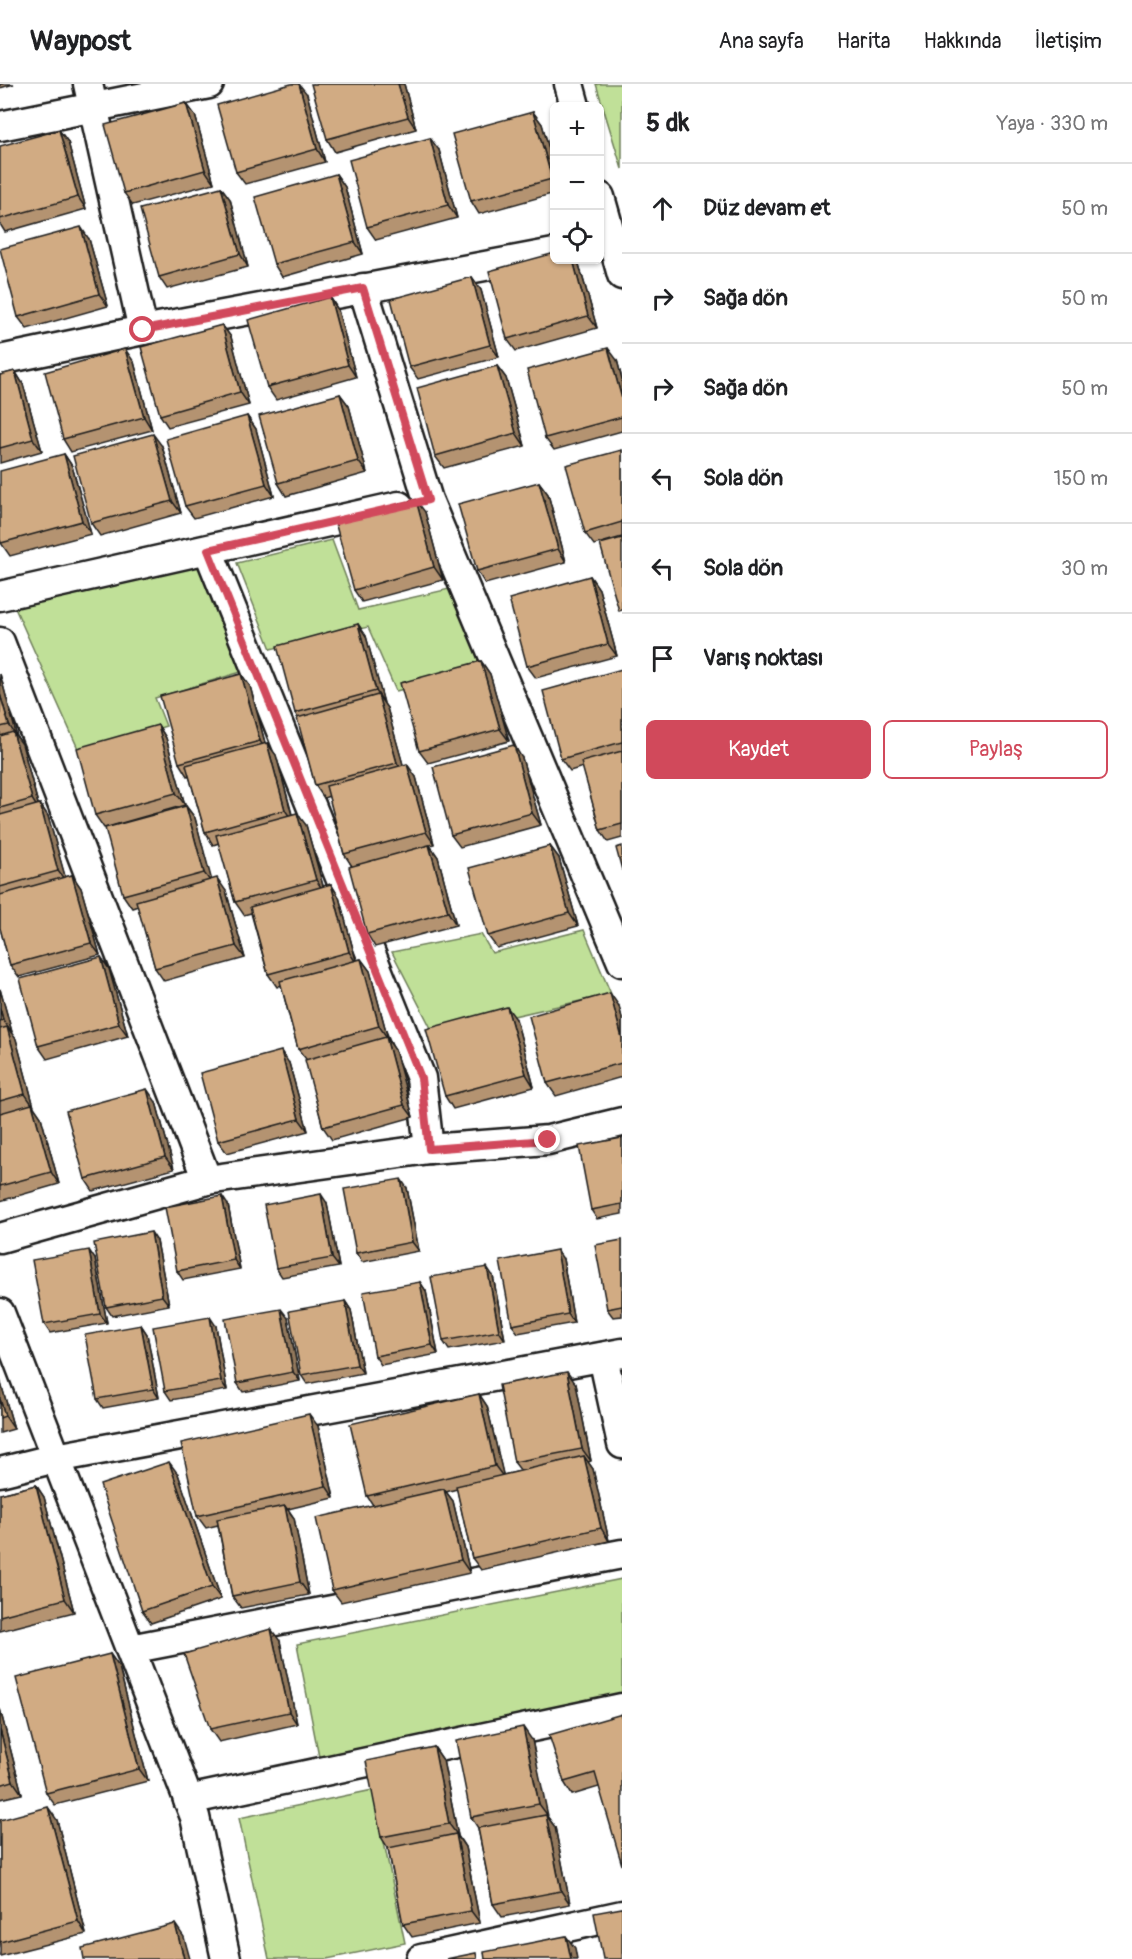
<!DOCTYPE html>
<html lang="tr">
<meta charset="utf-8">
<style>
body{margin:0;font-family:Pangolin,sans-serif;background:#f6f6f6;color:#202124}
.controls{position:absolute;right:18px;top:18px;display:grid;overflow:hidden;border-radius:9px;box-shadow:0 2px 4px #0004}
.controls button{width:54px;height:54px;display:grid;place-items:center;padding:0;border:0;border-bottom:2px solid #e0e0e0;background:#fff;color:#202124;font:30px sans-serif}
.stop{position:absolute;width:18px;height:18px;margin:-14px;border:4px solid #d1495b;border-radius:50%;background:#fff}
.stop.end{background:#d1495b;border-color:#fff;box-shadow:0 2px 6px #0008}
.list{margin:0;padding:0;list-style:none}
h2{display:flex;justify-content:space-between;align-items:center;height:78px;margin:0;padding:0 24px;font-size:26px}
h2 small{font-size:20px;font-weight:400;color:#757577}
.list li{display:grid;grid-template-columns:39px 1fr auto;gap:18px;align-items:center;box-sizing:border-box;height:90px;padding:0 24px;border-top:2px solid #e0e0e0}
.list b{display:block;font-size:22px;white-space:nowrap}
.list em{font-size:20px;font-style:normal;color:#757577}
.actions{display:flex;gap:12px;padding:18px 24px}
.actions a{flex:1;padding:14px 0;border:2px solid #d1495b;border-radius:9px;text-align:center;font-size:21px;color:#d1495b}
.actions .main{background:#d1495b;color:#fff}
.icon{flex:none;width:33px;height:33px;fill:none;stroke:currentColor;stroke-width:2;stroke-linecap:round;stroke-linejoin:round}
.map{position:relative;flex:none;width:622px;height:1875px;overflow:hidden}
header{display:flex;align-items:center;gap:36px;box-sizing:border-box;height:84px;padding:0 30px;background:#fff;border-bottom:2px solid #e0e0e0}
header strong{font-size:28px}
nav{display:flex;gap:33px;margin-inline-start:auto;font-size:21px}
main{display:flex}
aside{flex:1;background:#fff}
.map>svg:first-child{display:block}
</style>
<header>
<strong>Waypost</strong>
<nav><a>Ana sayfa</a><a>Harita</a><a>Hakkında</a><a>İletişim</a></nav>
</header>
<main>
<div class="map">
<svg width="622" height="1875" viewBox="0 0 622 1875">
<rect width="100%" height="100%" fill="#fff"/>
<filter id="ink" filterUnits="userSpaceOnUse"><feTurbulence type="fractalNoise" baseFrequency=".0167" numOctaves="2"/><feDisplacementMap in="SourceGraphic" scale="12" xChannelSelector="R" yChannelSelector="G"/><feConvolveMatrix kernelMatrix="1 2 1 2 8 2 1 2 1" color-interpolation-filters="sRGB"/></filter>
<g filter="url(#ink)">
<g fill="#c0e098" stroke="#6e7e5a" stroke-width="1.5">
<polygon points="596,0 622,0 622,85"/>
<polygon points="332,456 358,526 449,505 484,583 396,607 368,543 271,565 237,479"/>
<polygon points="199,479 241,588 155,614 166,642 80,669 15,524"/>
<polygon points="584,846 611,910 434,950 392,868 481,850 492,869"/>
<polygon points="622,1495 622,1613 319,1673 297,1560"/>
<polygon points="373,1706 405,1859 327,1875 269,1875 239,1734"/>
</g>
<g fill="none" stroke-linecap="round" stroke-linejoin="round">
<defs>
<g id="street">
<polyline points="88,0 143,246"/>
<polyline points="569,0 575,22"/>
<polyline points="0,42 209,0"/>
<polyline points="600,113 622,191"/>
<polyline points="363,204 428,416 622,878"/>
<polyline points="0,276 143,246 554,169"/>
<polyline points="208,466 421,994 429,1065"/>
<polyline points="0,512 399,422"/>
<polyline points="0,558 207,1096"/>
<polyline points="0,1154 207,1096 429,1065 548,1056 622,1038"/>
<polyline points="0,1229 195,1733 226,1875"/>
<polyline points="603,1273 622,1360"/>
<polyline points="0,1388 56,1374 622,1269"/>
<polyline points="130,1565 622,1470"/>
<polyline points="188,1716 622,1624"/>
<polyline points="421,1875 622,1831"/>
</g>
</defs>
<use href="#street" stroke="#1c1c1c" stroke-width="33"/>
<use href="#street" stroke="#fff" stroke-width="28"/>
</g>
<g fill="#b49371" stroke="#1c1c1c" stroke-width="1.5">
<polygon points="0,0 14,0 0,4"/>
<polygon points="404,0 416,45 335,68 327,55"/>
<polygon points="307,10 325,78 245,100 236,88"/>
<polygon points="186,19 195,31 214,99 133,121 124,109"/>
<polygon points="533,28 542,40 555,86 555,109 479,130 471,117"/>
<polygon points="59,46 68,58 86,125 5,148 0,140 0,135"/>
<polygon points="439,66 457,134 376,156 367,143"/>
<polygon points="336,90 345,103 363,170 282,193 274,180"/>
<polygon points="221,103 230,115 248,183 167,205 159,193"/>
<polygon points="89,155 108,222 27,245 18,233"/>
<polygon points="555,176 577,176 578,177 597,244 516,267 507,255"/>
<polygon points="472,193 481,206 499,273 418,295 409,283"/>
<polygon points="330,213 338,226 356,293 276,316 267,303"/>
<polygon points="222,241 231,253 249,321 168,343 160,331"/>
<polygon points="617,276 622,295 622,347 554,366 545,354"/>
<polygon points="134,278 152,346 71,368 63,355"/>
<polygon points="497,282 506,294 525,362 444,384 435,372"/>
<polygon points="15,287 23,300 42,367 0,379 0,291"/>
<polygon points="340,310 349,322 367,389 286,412 278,399"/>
<polygon points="247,332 256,345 274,412 194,434 185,422"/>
<polygon points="162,362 181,429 100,452 91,439"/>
<polygon points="622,366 622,453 594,461 585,449"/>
<polygon points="64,370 72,382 91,450 10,472 1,459"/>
<polygon points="539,398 548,410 566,478 485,500 477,487"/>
<polygon points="425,428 443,496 362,518 354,506"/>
<polygon points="590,492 599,505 617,572 536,594 527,582"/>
<polygon points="358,540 366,552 384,620 387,624 403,681 416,693 434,760 430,761 438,773 456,841 375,863 367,850 352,782 344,770 329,712 324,714 315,701 298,634 295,629"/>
<polygon points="481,577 490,590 509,657 428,679 419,667"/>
<polygon points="622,585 622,754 608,758 600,746 583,683 570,687 561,675"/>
<polygon points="0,590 17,653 22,660 38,720 40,720 48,732 65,793 72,791 81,804 100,871 19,893 10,881 0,844"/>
<polygon points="241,590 250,602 265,659 276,671 292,730 306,741 323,802 331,800 339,813 356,876 361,875 370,887 388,955 387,955 395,966 413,1033 332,1056 323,1043 306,975 298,965 281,901 277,903 268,890 251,829 244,831 235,818 219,759 213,761 205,748 189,691 187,692 179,679"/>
<polygon points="158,641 166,654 185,721 104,744 95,731"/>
<polygon points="522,674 541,741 460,763 451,751"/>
<polygon points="186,722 195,734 211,796 226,807 245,874 164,897 155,884 138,822 132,824 123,811"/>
<polygon points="550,762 559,774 578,842 497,864 488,852"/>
<polygon points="101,873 109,885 128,952 47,975 38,962"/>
<polygon points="0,905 12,948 11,949 16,955 34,1023 41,1033 59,1100 0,1117"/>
<polygon points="619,922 622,934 622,993 556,1012 547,999"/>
<polygon points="516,935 534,1003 453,1025 445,1012"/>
<polygon points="289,979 308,1047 227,1069 218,1057"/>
<polygon points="156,1018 174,1085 93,1107 85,1095"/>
<polygon points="622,1054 622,1130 597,1135 591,1126"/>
<polygon points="407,1104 419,1167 362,1178 356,1169"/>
<polygon points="327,1119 339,1183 282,1193 276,1184"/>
<polygon points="228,1121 240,1185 183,1196 177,1187"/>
<polygon points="622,1156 622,1232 613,1233 607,1225"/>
<polygon points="157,1157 169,1221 112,1232 106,1223"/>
<polygon points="95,1175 107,1239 50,1249 44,1240"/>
<polygon points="563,1175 574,1239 518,1249 512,1241"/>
<polygon points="493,1192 505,1256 449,1266 443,1257"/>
<polygon points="420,1198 426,1207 438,1270 381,1281 375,1272"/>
<polygon points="345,1217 351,1226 363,1289 307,1300 301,1291"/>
<polygon points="288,1234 300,1297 243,1308 237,1299"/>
<polygon points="141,1241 147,1250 159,1314 103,1324 97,1315"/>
<polygon points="216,1242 227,1306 171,1316 165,1307"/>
<polygon points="0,1296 14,1345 0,1349"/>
<polygon points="576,1300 591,1377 588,1378 593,1385 609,1457 481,1486 472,1474 457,1405 446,1408 453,1417 470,1489 341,1518 332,1506 373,1421 367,1412 479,1310 487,1322 503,1391 521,1387 514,1378"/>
<polygon points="318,1342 334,1414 288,1425 294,1434 309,1511 241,1524 232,1512 218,1441 206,1444 197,1432"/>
<polygon points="178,1390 221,1515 151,1539 142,1527"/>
<polygon points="36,1401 44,1413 74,1528 0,1547 0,1410"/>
<polygon points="280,1557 297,1640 219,1658 210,1645"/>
<polygon points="110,1570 119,1583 148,1697 55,1721 46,1709"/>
<polygon points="0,1625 22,1710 0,1715"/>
<polygon points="622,1630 599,1703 572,1711 564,1698"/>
<polygon points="532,1656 547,1732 555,1743 570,1820 502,1833 493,1820 478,1744 471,1733"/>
<polygon points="434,1663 443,1676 458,1752 465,1763 480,1839 412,1853 403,1840 388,1764 381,1753"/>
<polygon points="0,1736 57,1736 86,1850 0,1872"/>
</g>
<g fill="#92785c" stroke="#1c1c1c" stroke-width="1.5">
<polygon points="299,0 307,10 325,78 317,65"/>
<polygon points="398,0 404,0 416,45 408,33"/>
<polygon points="186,19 195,31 214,99 205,86"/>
<polygon points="533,28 542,40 555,86 555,99 552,95"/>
<polygon points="59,46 68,58 86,125 78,113"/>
<polygon points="430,54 439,66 457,134 448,121"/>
<polygon points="336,90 345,103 363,170 355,158"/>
<polygon points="221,103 230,115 248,183 240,170"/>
<polygon points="81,143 89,155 108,222 99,210"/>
<polygon points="573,176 577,176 578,177 597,244 588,232"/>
<polygon points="472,193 481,206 499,273 490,261"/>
<polygon points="330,213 338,226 356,293 348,281"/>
<polygon points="222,241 231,253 249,321 240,308"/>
<polygon points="608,264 617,276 622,295 622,315"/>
<polygon points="125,265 134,278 152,346 144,333"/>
<polygon points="497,282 506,294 525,362 516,349"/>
<polygon points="15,287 23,300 42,367 33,355"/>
<polygon points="340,310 349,322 367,389 358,377"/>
<polygon points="247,332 256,345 274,412 266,400"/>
<polygon points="153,350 162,362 181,429 172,417"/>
<polygon points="64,370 72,382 91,450 82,437"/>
<polygon points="539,398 548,410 566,478 558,465"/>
<polygon points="416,416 425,428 443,496 434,483"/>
<polygon points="590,492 599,505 617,572 608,560"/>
<polygon points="358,540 366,552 384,619 376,607"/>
<polygon points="481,577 490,590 509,657 500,645"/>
<polygon points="0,590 17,653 9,641 0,610"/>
<polygon points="241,590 250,602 268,670 260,657"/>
<polygon points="378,611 387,624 406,691 397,679"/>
<polygon points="158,641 166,654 185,721 176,709"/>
<polygon points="13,648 22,660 40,728 32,715"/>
<polygon points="267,659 276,671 294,739 285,726"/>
<polygon points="514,661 522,674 541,741 532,729"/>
<polygon points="407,680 416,693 434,760 426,748"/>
<polygon points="40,720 48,732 67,799 58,787"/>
<polygon points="186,722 195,734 213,801 204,789"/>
<polygon points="297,729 306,741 325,809 316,796"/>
<polygon points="429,761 438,773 456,841 448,828"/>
<polygon points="550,762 559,774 578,842 569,829"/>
<polygon points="72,791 81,804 100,871 91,859"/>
<polygon points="217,794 226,807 245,874 236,862"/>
<polygon points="331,800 339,813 357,880 349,868"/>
<polygon points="101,873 109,885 128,952 119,940"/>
<polygon points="361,875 370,887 388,955 379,942"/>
<polygon points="0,905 12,948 3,936 0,924"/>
<polygon points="610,909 619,922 622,934 622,954"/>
<polygon points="507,923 516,935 534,1003 526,990"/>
<polygon points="7,943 16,955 34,1023 25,1010"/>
<polygon points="386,953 395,966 413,1033 404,1021"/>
<polygon points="281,967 289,979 308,1047 299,1035"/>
<polygon points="147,1005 156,1018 174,1085 165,1073"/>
<polygon points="32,1020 41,1033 59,1100 51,1088"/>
<polygon points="401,1095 407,1104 419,1167 412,1158"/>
<polygon points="321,1110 327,1119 339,1183 332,1174"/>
<polygon points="222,1112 228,1121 240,1185 234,1176"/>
<polygon points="151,1148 157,1157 169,1221 162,1212"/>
<polygon points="89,1166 95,1175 107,1239 100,1230"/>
<polygon points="557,1166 563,1175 574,1239 568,1230"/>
<polygon points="487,1183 493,1192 505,1256 499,1247"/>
<polygon points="420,1198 426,1207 438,1270 432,1261"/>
<polygon points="345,1217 351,1226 363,1289 357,1281"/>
<polygon points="281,1225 288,1234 300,1297 293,1288"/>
<polygon points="210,1233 216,1242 227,1306 221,1297"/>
<polygon points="141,1241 147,1250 159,1314 153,1305"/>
<polygon points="567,1288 576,1300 591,1377 582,1365"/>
<polygon points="0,1296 14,1345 5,1332 0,1315"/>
<polygon points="479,1310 487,1322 504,1394 495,1382"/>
<polygon points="309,1330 318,1342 334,1414 326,1402"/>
<polygon points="584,1372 593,1385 609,1457 601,1444"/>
<polygon points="169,1378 178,1390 221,1515 212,1503"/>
<polygon points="36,1401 44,1413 74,1528 65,1515"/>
<polygon points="444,1405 453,1417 470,1489 461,1476"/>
<polygon points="285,1422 294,1434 309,1511 300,1498"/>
<polygon points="271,1545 280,1557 297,1640 289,1628"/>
<polygon points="110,1570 119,1583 148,1697 139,1685"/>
<polygon points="0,1625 22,1710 13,1697 0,1646"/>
<polygon points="523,1643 532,1656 548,1732 539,1720"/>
<polygon points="434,1663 443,1676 458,1752 449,1740"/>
<polygon points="48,1723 57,1736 86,1850 78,1837"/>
<polygon points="546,1731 555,1743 570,1820 561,1807"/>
<polygon points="456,1750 465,1763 480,1839 471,1827"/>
<polygon points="175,1840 184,1853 190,1875 184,1875"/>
<polygon points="566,1852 575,1864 577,1875 571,1875"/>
</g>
<g fill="#d1ab83" stroke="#1c1c1c" stroke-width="1.5">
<polygon points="291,0 299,0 317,65 236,88 217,21"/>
<polygon points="311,0 398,0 408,33 327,55"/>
<polygon points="186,19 205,86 124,109 105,41"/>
<polygon points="533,28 552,95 471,117 452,50"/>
<polygon points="59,46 78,113 0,135 0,62"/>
<polygon points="430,54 448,121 367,143 349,76"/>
<polygon points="336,90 355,158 274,180 255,113"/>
<polygon points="221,103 240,170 159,193 140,125"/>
<polygon points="81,143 99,210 18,233 0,165"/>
<polygon points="555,169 555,176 573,176 588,232 507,255 489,187"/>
<polygon points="472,193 490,261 409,283 391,215"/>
<polygon points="330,213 348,281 267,303 248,236"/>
<polygon points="222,241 240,308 160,331 141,263"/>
<polygon points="608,264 622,315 622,333 545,354 527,286"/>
<polygon points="125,265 144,333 63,355 45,288"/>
<polygon points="497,282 516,349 435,372 417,304"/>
<polygon points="15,287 33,355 0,364 0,291"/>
<polygon points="340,310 358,377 278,399 259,332"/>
<polygon points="247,332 266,400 185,422 166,355"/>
<polygon points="153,350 172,417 91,439 73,372"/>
<polygon points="622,366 622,438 585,449 566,381"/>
<polygon points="64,370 82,437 1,459 0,455 0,387"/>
<polygon points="539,398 558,465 477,487 458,420"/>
<polygon points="416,416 434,483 354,506 335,438"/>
<polygon points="622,454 622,526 619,527 600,460"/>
<polygon points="590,492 608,560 527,582 509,515"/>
<polygon points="358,540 376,607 295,629 277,562"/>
<polygon points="481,577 500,645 419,667 400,599"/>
<polygon points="622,585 622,658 561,675 543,607"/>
<polygon points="241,590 260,657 179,679 160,612"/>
<polygon points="0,610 9,641 0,643"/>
<polygon points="378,611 397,679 315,701 297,634"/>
<polygon points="158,641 176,709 95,731 77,664"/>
<polygon points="13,648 32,715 0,724 0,652"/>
<polygon points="267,659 285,726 205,748 186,681"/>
<polygon points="514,661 532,729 451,751 433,683"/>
<polygon points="622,667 622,740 600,746 581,678"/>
<polygon points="407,680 426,748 344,770 326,702"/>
<polygon points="40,720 58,787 0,803 0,731"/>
<polygon points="186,722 204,789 123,811 105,744"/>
<polygon points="297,729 316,796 235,818 216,751"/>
<polygon points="429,761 448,828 367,850 349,783"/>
<polygon points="550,762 569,829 488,852 469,784"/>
<polygon points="622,762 622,786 616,764"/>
<polygon points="72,791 91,859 10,881 0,844 0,811"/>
<polygon points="217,794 236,862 155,884 136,817"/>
<polygon points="331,800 349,868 268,890 250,823"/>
<polygon points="101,873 119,940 38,962 20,895"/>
<polygon points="361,875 379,942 298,965 280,897"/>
<polygon points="610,909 622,954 622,979 547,999 529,932"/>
<polygon points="507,923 526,990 445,1012 426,945"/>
<polygon points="0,924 3,936 0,937"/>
<polygon points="7,943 25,1010 0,1017 0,945"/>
<polygon points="386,953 404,1021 323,1043 305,976"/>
<polygon points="281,967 299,1035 218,1057 200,989"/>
<polygon points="147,1005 165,1073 85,1095 66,1027"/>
<polygon points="32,1020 51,1088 0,1102 0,1029"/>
<polygon points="622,1054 622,1120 591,1126 579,1062"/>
<polygon points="401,1095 412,1158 356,1169 344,1105"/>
<polygon points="321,1110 332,1174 276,1184 264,1121"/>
<polygon points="222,1112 234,1176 177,1187 165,1123"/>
<polygon points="151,1148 162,1212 106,1223 94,1159"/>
<polygon points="622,1156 622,1222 607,1225 595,1161"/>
<polygon points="89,1166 100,1230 44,1240 32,1176"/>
<polygon points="557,1166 568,1230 512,1241 500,1177"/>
<polygon points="487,1183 499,1247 443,1257 431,1193"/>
<polygon points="420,1198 432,1261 375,1272 363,1208"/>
<polygon points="345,1217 357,1281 301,1291 289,1227"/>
<polygon points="281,1225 293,1288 237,1299 225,1235"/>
<polygon points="210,1233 221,1297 165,1307 153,1243"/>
<polygon points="141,1241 153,1305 97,1315 85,1251"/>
<polygon points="567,1288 582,1365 514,1378 499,1301"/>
<polygon points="479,1310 495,1382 367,1412 350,1340"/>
<polygon points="0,1315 5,1332 0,1334"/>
<polygon points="309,1330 326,1402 197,1432 181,1359"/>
<polygon points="584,1372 601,1444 472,1474 456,1402"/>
<polygon points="169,1378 212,1503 142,1527 100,1401"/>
<polygon points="36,1401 65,1515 0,1532 0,1410"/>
<polygon points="444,1405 461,1476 332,1506 316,1434"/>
<polygon points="285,1422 300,1498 232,1512 217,1435"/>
<polygon points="271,1545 289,1628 210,1645 184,1570"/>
<polygon points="110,1570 139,1685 46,1709 16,1594"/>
<polygon points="622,1630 622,1781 595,1689 564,1698 549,1651"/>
<polygon points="523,1643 539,1720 471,1733 456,1657"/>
<polygon points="0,1646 13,1697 0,1701"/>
<polygon points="434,1663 449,1740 381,1753 366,1677"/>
<polygon points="48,1723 78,1837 0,1858 0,1736"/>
<polygon points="546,1731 561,1807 493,1820 478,1744"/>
<polygon points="456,1750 471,1827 403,1840 388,1764"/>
<polygon points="622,1824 622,1875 603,1875 594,1829"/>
<polygon points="175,1840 184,1875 84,1875 82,1864"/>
<polygon points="566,1852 571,1875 485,1875 484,1868"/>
<polygon points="476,1869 477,1875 446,1875"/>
</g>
</g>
<g fill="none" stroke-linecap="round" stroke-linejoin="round" filter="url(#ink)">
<polyline stroke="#d1495b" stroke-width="8" points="143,246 363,204 428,416 208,466 421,994 429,1065 548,1056"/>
</g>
</svg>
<div class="controls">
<button>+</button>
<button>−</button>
<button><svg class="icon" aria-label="locate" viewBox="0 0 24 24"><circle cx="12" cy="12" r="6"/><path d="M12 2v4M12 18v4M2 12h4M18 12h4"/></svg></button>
</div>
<div class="stop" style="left:143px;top:246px"></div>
<div class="stop end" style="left:548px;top:1056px"></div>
</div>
<aside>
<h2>5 dk<small>Yaya · 330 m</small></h2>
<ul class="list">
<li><svg class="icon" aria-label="ahead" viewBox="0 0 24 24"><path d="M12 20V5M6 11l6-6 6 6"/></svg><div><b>Düz devam et</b></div><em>50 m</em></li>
<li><svg class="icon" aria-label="right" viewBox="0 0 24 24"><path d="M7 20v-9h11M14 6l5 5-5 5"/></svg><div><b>Sağa dön</b></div><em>50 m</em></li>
<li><svg class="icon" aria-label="right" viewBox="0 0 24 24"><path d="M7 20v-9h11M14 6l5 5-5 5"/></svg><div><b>Sağa dön</b></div><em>50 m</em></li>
<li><svg class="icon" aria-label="left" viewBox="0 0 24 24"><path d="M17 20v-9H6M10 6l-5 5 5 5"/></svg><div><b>Sola dön</b></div><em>150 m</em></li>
<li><svg class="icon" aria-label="left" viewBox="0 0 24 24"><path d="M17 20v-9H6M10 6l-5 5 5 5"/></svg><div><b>Sola dön</b></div><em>30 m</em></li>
<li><svg class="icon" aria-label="arrive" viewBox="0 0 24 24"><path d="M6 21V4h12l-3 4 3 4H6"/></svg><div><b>Varış noktası</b></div></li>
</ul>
<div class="actions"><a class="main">Kaydet</a><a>Paylaş</a></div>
</aside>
</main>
